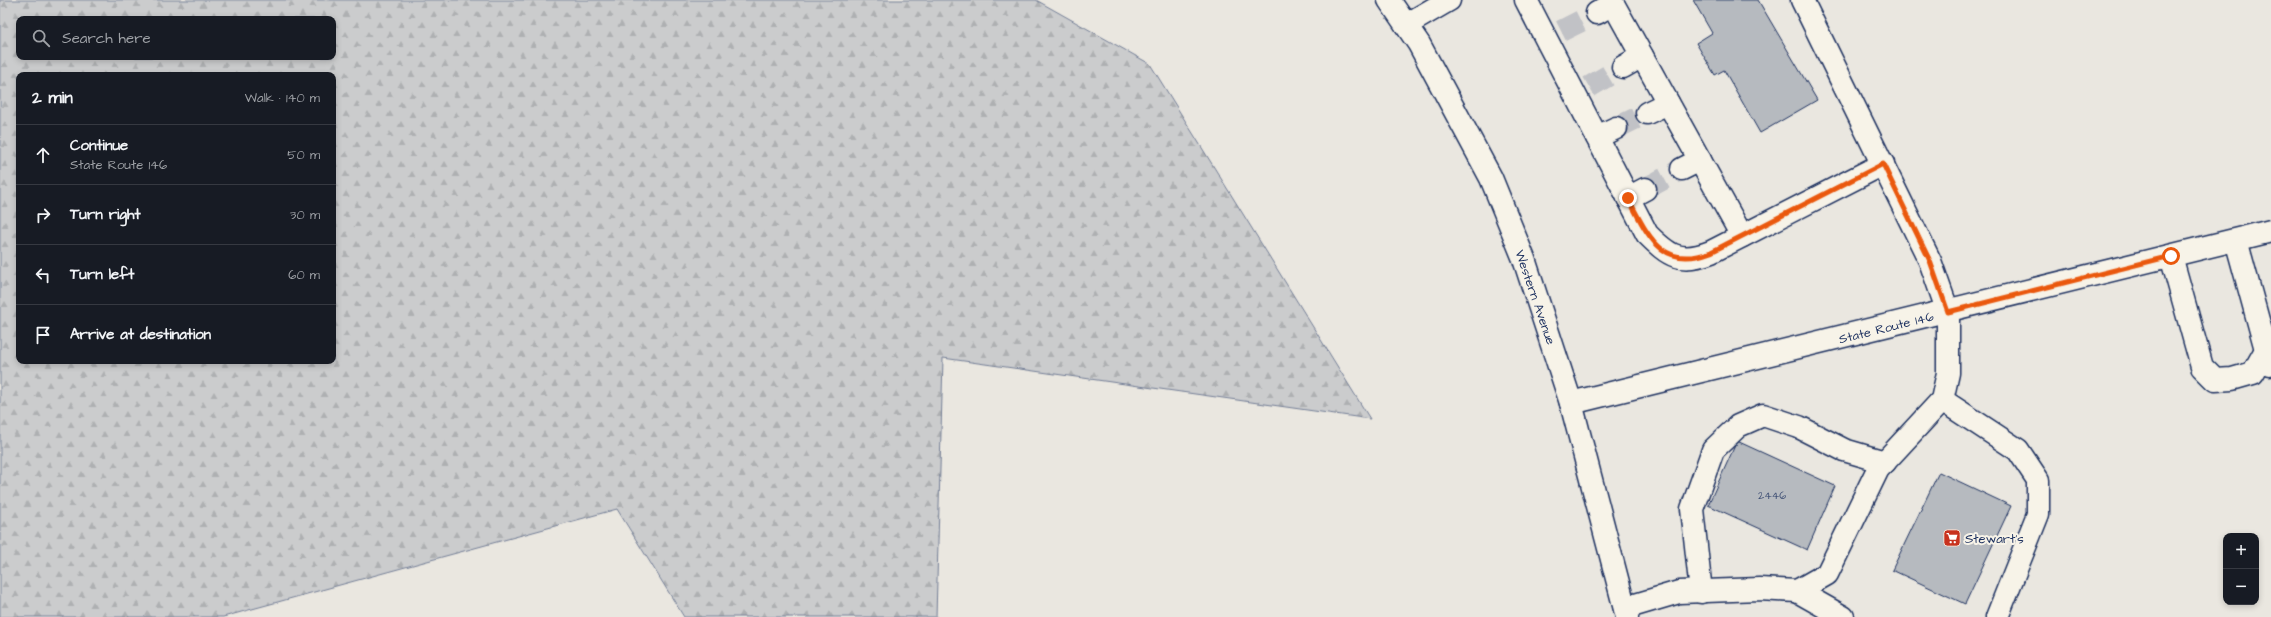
<!DOCTYPE html>
<meta charset="utf-8">
<style>
body{margin:0;font-family:"Architects Daughter",sans-serif;background:#20242c;color:#f1f3f6}
.controls{position:absolute;right:12px;bottom:12px;display:grid;overflow:hidden;border-radius:8px;box-shadow:0 2px 6px #0003}
.controls button{width:36px;height:36px;display:grid;place-items:center;padding:0;border:0;border-bottom:1px solid #363941;background:#171b24;color:#f1f3f6;font:20px sans-serif}
.stop{position:absolute;width:12px;height:12px;margin:-9px;border:3px solid #ea580c;border-radius:50%;background:#fff}
.stop.end{background:#ea580c;border-color:#fff;box-shadow:0 1px 4px #0008}
.list{margin:0;padding:0;list-style:none}
h2{display:flex;justify-content:space-between;align-items:center;height:52px;margin:0;padding:0 16px;font-size:17px}
h2 small{font-size:13px;font-weight:400;color:#9ea1a6}
.list li{display:grid;grid-template-columns:26px 1fr auto;gap:12px;align-items:center;box-sizing:border-box;height:60px;padding:0 16px;border-top:1px solid #363941}
.list b{display:block;font-size:15px;white-space:nowrap}
.list p{margin:0;font-size:13px;white-space:nowrap;color:#9ea1a6}
.list em{font-size:13px;font-style:normal;color:#9ea1a6}
.icon{flex:none;width:22px;height:22px;fill:none;stroke:currentColor;stroke-width:2;stroke-linecap:round;stroke-linejoin:round}
.map{position:relative;flex:none;width:2271px;height:617px;overflow:hidden}
.search{position:absolute;background:#171b24;box-shadow:0 2px 6px #0003;left:16px;top:16px;width:320px;height:44px;display:flex;align-items:center;gap:10px;box-sizing:border-box;padding:0 14px;border-radius:8px;color:#9ea1a6;font-size:15px}
.panel{position:absolute;background:#171b24;box-shadow:0 2px 6px #0003;left:16px;top:72px;width:320px;height:292px;border-radius:8px}
.map>svg:first-child{display:block}
</style>
<div class="map">
<svg width="2271" height="617" viewBox="0 0 2271 617">
<defs>
<pattern id="forest-firs" width="22" height="20" patternUnits="userSpaceOnUse"><rect width="22" height="20" fill="#cbcccd"/><path d="M5 1l3.5 6h-7zM16 11l3.5 6h-7z" fill="#aeb0b2"/></pattern>
</defs>
<rect width="100%" height="100%" fill="#eae7e0"/>
<filter id="ink" filterUnits="userSpaceOnUse"><feTurbulence type="fractalNoise" baseFrequency=".025" numOctaves="2"/><feDisplacementMap in="SourceGraphic" scale="8" xChannelSelector="R" yChannelSelector="G"/><feConvolveMatrix kernelMatrix="1 2 1 2 8 2 1 2 1" color-interpolation-filters="sRGB"/></filter>
<g filter="url(#ink)">
<path fill="url(#forest-firs)" stroke="#737e96" fill-rule="evenodd" d="M 0,0 L 1036,0 L 1150,64 L 1370,419 L 943,358 L 936,617 L 684,617 L 617,509 L 223,617 L 0,617 ZM 19,19 L 333,19 L 333,57 L 19,57 ZM 19,75 L 333,75 L 333,361 L 19,361 Z"/>
<g fill="#b6babf" stroke="#1b2f5e">
<polygon points="1693,0 1758,0 1817,100 1760,133 1724,70 1715,75 1696,43 1712,33"/>
<polygon points="1737,441 1835,486 1807,550 1708,505"/>
<polygon points="1939,472 2011,506 1965,604 1892,570"/>
</g>
<g fill="none" stroke-linecap="round" stroke-linejoin="round">
<g stroke="#c1c2c6" stroke-width="22" stroke-dasharray="22 11" stroke-linecap="butt">
<polyline points="1561,31 1597,13"/>
<polyline points="1589,87 1623,67"/>
<polyline points="1616,128 1647,113"/>
<polyline points="1645,189 1682,169"/>
</g>
<defs>
<g id="minor">
<path d="M 1526,0 L 1647,234 C 1669,256 1680,264 1711,252 L 1883,164"/>
<polyline points="1611,0 1742,236"/>
<polyline points="1597,13 1613,4"/>
<polyline points="1406,25 1449,0"/>
<polyline points="1623,67 1642,56"/>
<polyline points="1647,113 1668,103"/>
<polyline points="1597,137 1616,128"/>
<polyline points="1682,169 1700,160"/>
<polyline points="1628,198 1645,189"/>
<polyline points="2236,240 2270,364"/>
<polyline points="2171,256 2202,367 2215,380 2232,379 2253,373 2266,350"/>
<polyline points="1942,400 2018,450 2038,480 2038,514 1997,617"/>
<polyline points="1797,591 1843,617"/>
<polyline points="1701,592 1692,509 1713,450 1738,426 1763,415 1799,427 1844,450 1885,462"/>
<polyline points="1625,608 1679,592 1759,589 1797,591 1827,574 1878,469 1942,400 1948,373 1948,312 1930,261 1802,0"/>
</g>
<g id="major">
<polyline points="1389,0 1419,44 1491,178 1524,259 1571,403 1627,617"/>
<polyline points="1571,403 2271,231"/>
</g>
</defs>
<use href="#minor" stroke="#1b2f5e" stroke-width="25"/>
<use href="#major" stroke="#1b2f5e" stroke-width="25"/>
<use href="#minor" stroke="#f7f3e8" stroke-width="22"/>
<use href="#major" stroke="#f7f3e8" stroke-width="22"/>
</g>
</g>
<g fill="none" stroke-linecap="round" stroke-linejoin="round" filter="url(#ink)">
<path stroke="#ea580c" stroke-width="5" d="M 1628,198 C 1648,235 1661,271 1711,252 L 1883,164 L 1930,261 L 1948,312 L 2171,256"/>
</g>
<defs>
<symbol id="supermarket-square" viewBox="-11 -11 22 22"><rect x="-9" y="-9" width="18" height="18" rx="4" fill="#c8321e" stroke="#f7f3e8"/><path d="M-6-5.5h2.5l.6 2H6L4.5 2H-2.5L-4.4-4H-6ZM-1.5 3.2a1.3 1.3 0 1 0 .1 0ZM3 3.2a1.3 1.3 0 1 0 .1 0Z" fill="#fff"/></symbol>
</defs>
<g fill-rule="evenodd">
<use href="#supermarket-square" x="1942" y="528" width="20" height="20"/>
</g>
<g text-anchor="middle" stroke-width="4" stroke-linejoin="round" paint-order="stroke">
<g font-size="11" fill="#425276">
<text x="1772" y="499">2446</text>
</g>
<g font-size="13" fill="#1b2f5e" stroke="#f7f3e8">
<text transform="translate(1536 297) rotate(71)" y="5">Western Avenue</text>
<text transform="translate(1886 327) rotate(-14)" y="5">State Route 146</text>
</g>
<g font-size="13" fill="#1b2f5e" stroke="#f7f3e8" text-anchor="start">
<text x="1965" y="543">Stewart's</text>
</g>
</g>
</svg>
<div class="controls">
<button>+</button>
<button>−</button>
</div>
<div class="stop" style="left:2171px;top:256px"></div>
<div class="stop end" style="left:1628px;top:198px"></div>
<div class="search"><svg class="icon" aria-label="search" viewBox="0 0 24 24"><circle cx="10" cy="10" r="6"/><path d="M15 15l6 6"/></svg>Search here</div>
<section class="panel">
<h2>2 min<small>Walk · 140 m</small></h2>
<ul class="list">
<li><svg class="icon" aria-label="ahead" viewBox="0 0 24 24"><path d="M12 20V5M6 11l6-6 6 6"/></svg><div><b>Continue</b><p>State Route 146</p></div><em>50 m</em></li>
<li><svg class="icon" aria-label="right" viewBox="0 0 24 24"><path d="M7 20v-9h11M14 6l5 5-5 5"/></svg><div><b>Turn right</b></div><em>30 m</em></li>
<li><svg class="icon" aria-label="left" viewBox="0 0 24 24"><path d="M17 20v-9H6M10 6l-5 5 5 5"/></svg><div><b>Turn left</b></div><em>60 m</em></li>
<li><svg class="icon" aria-label="arrive" viewBox="0 0 24 24"><path d="M6 21V4h12l-3 4 3 4H6"/></svg><div><b>Arrive at destination</b></div></li>
</ul>
</section>
</div>
